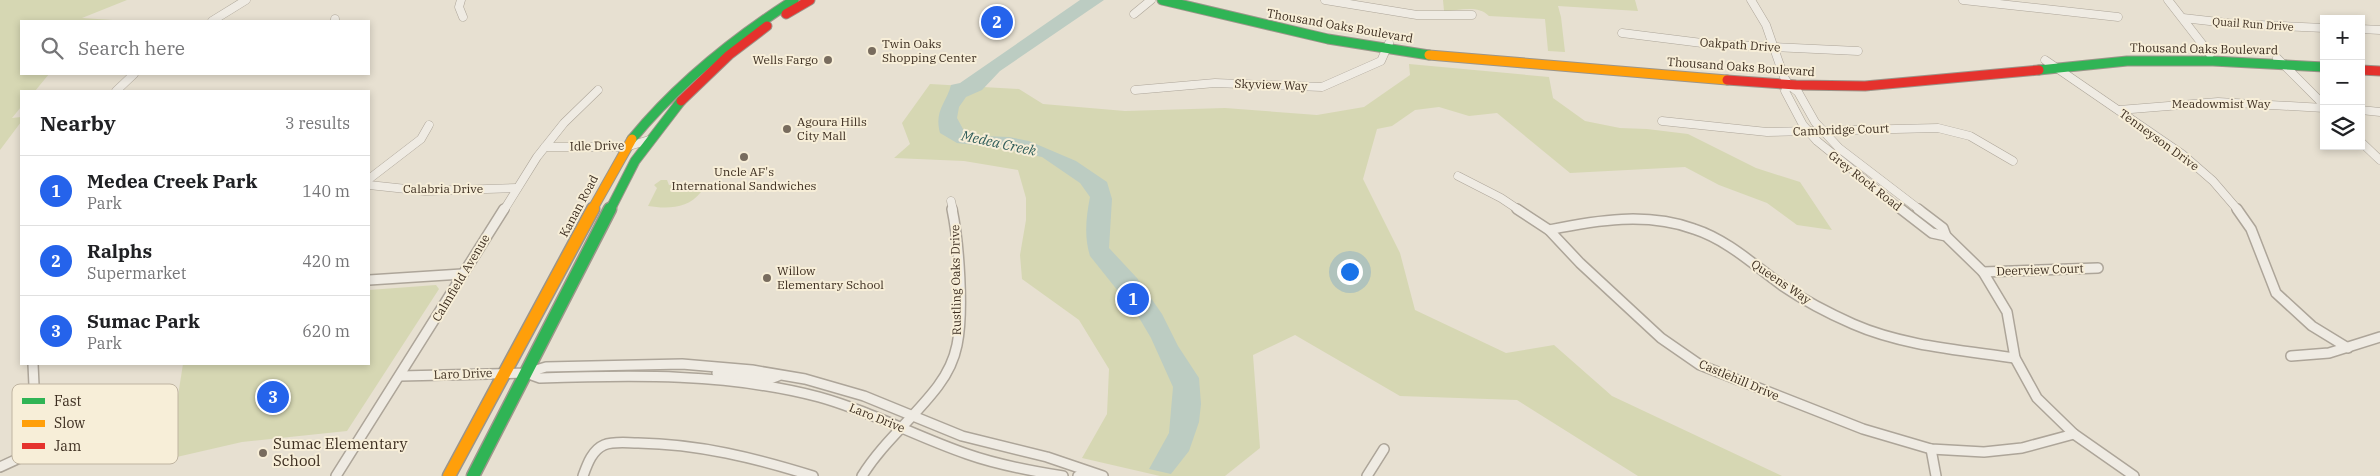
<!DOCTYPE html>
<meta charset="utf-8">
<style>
body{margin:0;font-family:"IBM Plex Serif",serif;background:#f2f2f2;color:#202124}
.controls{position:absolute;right:15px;top:15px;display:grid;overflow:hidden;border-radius:0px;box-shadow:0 2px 8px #0003}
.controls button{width:45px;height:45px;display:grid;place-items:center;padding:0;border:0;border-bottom:1px solid #e0e0e0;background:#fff;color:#202124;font:25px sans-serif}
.you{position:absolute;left:1349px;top:271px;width:18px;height:18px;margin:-12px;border:4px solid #fff;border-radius:50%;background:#1a73e8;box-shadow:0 0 0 8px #1a73e833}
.badge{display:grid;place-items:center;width:32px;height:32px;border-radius:50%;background:#2563eb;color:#fff;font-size:16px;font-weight:700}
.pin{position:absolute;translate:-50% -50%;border:2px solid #fff;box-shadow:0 1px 5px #0006}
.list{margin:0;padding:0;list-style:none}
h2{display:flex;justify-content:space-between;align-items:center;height:65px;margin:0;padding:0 20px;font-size:21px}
h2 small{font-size:16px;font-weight:400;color:#757577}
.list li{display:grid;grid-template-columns:32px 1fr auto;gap:15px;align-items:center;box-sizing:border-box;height:70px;padding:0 20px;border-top:1px solid #e0e0e0}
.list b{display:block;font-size:19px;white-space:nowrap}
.list p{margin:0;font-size:16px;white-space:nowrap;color:#757577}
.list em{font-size:16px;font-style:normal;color:#757577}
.icon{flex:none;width:28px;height:28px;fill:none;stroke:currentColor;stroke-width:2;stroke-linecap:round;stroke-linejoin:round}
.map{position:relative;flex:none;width:2380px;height:476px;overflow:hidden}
.search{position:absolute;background:#fff;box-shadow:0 2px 8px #0003;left:20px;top:20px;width:350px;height:55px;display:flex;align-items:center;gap:12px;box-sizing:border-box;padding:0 18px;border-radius:0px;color:#757577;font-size:19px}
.panel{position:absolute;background:#fff;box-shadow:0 2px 8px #0003;left:20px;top:90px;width:350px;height:275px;border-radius:0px}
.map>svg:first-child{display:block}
</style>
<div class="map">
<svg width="2380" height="476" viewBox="0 0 2380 476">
<rect width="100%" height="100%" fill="#e7e0d1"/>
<g fill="#d6d7b3">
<polygon points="0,0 127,0 82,18 128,21 21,21 21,74 49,74 35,91 21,91 21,107 12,118 21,117 21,122 0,150"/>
<path d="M 1443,0 L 1635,0 L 1638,11 L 1558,6 L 1561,17 L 1565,52 L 1548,51 L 1545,19 L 1489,16 C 1477,4 1459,11 1444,11 Z"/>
<polygon points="1409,64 1549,77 1553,98 1585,121 1620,128 1647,129 1688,134 1756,168 1800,182 1832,230 1797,225 1767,203 1719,185 1685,167 1570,173 1497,113 1469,116 1439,107 1415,110 1392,126 1377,129 1363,179 1400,253 1415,310 1506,353 1554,345 1612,396 1782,476 1638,476 1517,400 1400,396 1295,335 1253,355 1260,448 1225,476 1160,476 1082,458 1107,414 1109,369 1079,320 1022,279 1020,255 1026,220 1026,198 1018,170 964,161 894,158 910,144 902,123 930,84 1019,89 1043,104 1125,111 1225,108 1317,115 1364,107 1410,75"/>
<path d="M 661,180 L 667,180 L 669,185 L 701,183 L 701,192 C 688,209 667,209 648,206 L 657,188 L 654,185 Z"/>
<polygon points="436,285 439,289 347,431 242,442 168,459 183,364 369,364 369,290"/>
</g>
<path fill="#bcccc2" d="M 1080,0 L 1104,0 L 1000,71 L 982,90 L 966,97 L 959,107 L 957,118 L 963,129 L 982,136 L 1009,137 L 1029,141 L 1076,161 L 1107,182 L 1112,199 L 1109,248 L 1137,278 L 1162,314 L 1178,346 L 1199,378 L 1201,404 L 1199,422 L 1189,451 L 1171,474 L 1149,469 L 1169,433 L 1173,387 L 1151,338 L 1138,316 L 1090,256 C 1084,237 1086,217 1090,197 L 1080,183 L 1042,157 L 993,147 L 957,143 L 940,133 C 934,110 946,104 951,85 L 960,83 Z"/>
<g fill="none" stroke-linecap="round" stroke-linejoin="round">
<defs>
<g id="street-far1">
<polyline points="461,0 459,7 463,17"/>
<polyline points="1325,0 1417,15 1472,15"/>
<polyline points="1751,0 1766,25 1784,77 1789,85 1798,92 1815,122 1839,148 1920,210"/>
<polyline points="1963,0 2118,17"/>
<polyline points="2168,0 2210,54"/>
<polyline points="1134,14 1151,0"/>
<polyline points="2183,18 2236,24 2324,28"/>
<polyline points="335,19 335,21"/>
<polyline points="212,21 246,0"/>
<polyline points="2361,29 2380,30"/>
<polyline points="1622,33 1710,44 1858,51"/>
<polyline points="2277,58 2324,105"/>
<polyline points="2045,60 2182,154 2213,181 2238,210"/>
<polyline points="1789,85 1785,91 1803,125 1817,141 1902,210"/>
<polyline points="1135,90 1215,83 1322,87 1381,61 1389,43"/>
<polyline points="116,91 134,74"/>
<polyline points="2119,110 2218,102 2324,108"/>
<polyline points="2361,110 2380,112"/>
<polyline points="1662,121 1767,132 1938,128 1970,136 2013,161"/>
<polyline points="2361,142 2380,160"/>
<polyline points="545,147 626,147 649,140"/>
<polyline points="1458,176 1501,198 1519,210"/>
<polyline points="369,179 421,139 429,125"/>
<polyline points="369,185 425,191 517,188"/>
<polyline points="951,201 953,210"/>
<polyline points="504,210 537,157 564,123 598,90"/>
</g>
<g id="street">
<polyline points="1517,209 1549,230 1580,263 1661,338 1700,365 1863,429 1931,449 1984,452 2022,448 2074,434"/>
<polyline points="1901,209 1932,233 1946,236 1983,272 2007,312 2015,358 2037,398 2074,434 2134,476"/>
<polyline points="1918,209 1943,228 1946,236"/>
<polyline points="2237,209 2251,229 2276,293 2312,326 2348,348"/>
<path d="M 1549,230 C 1597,220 1647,212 1694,229 C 1728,240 1755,266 1783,286 C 1805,301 1828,313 1853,324 C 1903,346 1961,350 2015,358"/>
<polyline points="1983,272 2098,268"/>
<polyline points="369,280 462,274"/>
<polyline points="2291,356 2329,353 2380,337"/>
<polyline points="33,364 37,450"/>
<path d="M 526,373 L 540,378 C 633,375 728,373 819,397 C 870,411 917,437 967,454 C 998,465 1031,471 1063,476"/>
<polyline points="717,373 770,379 778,376"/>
<polyline points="400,376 526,373 546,367 682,364 752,370 805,379 864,396 962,436 1047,457 1103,476"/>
<polyline points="1931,449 1936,476"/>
<polyline points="0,467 37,450 126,421"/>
<polyline points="336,476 504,209"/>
<path d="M 583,476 C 587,465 592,450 604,445 C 614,441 627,443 638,443 C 699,444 755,458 813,476"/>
<path d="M 862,476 C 883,442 914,418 938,386 C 947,374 954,360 957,345 C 964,311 959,243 952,209"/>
<polyline points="1078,476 1093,475"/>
<polyline points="1367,476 1384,449"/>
</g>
<g id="fast-far1">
<polyline points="1162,0 1328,39 1429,55"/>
<polyline points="2039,70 2127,61 2213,61 2324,67"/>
<path d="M 632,139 C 678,83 733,39 794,0"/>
<polyline points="610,210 635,161 681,101"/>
</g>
<polyline id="fast" points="473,476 610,209"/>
<g id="slow-far1">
<polyline points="1429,55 1727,80"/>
<polyline points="592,210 632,139"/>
</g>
<polyline id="slow" points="449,476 593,209"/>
<g id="jam">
<polyline points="786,14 810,0"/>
<polyline points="2361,70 2380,71"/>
<polyline points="1727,80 1796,85 1865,86 2039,70"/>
<polyline points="681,101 729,55 767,26"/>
</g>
</defs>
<use href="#street-far1" stroke="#ada599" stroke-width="9"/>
<use href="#street" stroke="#ada599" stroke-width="12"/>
<use href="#fast-far1" stroke="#9c958a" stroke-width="11"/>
<use href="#fast" stroke="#9c958a" stroke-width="15"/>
<use href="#slow-far1" stroke="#9c958a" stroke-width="11"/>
<use href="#slow" stroke="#9c958a" stroke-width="15"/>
<use href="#jam" stroke="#9c958a" stroke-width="11"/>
<use href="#street-far1" stroke="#efebe3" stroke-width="8"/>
<use href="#street" stroke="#efebe3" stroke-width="9"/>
<use href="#fast-far1" stroke="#30b455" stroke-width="9"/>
<use href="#fast" stroke="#30b455" stroke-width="12"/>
<use href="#slow-far1" stroke="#ff9f0a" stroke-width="9"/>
<use href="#slow" stroke="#ff9f0a" stroke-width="12"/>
<use href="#jam" stroke="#e5322d" stroke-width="9"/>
</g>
<g fill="#786c5e" stroke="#f7eed8" stroke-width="2">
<circle cx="872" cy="51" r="5"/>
<circle cx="828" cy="60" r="5"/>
<circle cx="787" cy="129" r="5"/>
<circle cx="744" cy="157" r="5"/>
<circle cx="767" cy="278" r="5"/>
<circle cx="263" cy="453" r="5"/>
</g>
<g text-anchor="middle" stroke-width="4" stroke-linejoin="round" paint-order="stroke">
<g font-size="11" fill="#3d2e20" stroke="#f7eed8">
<text transform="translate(2253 24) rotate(4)" y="4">Quail Run Drive</text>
</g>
<g font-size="12" fill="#3d2e20" stroke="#f7eed8">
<text transform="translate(1340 26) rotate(10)" y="4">Thousand Oaks Boulevard</text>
<text transform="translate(1740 45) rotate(4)" y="4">Oakpath Drive</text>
<text transform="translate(2204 49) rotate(1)" y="4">Thousand Oaks Boulevard</text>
<text transform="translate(1741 67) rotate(4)" y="4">Thousand Oaks Boulevard</text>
<text transform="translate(1271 85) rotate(2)" y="4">Skyview Way</text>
<text x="2221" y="108">Meadowmist Way</text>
<text transform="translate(1841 130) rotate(-2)" y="4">Cambridge Court</text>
<text transform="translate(2159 140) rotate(36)" y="4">Tenneyson Drive</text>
<text transform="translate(597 146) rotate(-1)" y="4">Idle Drive</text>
<text transform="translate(1865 181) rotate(38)" y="4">Grey Rock Road</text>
<text x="443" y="193">Calabria Drive</text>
<text transform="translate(579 206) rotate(-62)" y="4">Kanan Road</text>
<text transform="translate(2040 270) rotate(-2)" y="4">Deerview Court</text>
<text transform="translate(461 278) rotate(-59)" y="4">Calmfield Avenue</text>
<text transform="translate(956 280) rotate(-91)" y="4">Rustling Oaks Drive</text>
<text transform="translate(1781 282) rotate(34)" y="4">Queens Way</text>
<text transform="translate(463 374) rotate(-2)" y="4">Laro Drive</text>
<text transform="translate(1739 380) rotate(23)" y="4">Castlehill Drive</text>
<text transform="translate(877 418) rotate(22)" y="4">Laro Drive</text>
</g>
<g font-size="12" fill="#3d2e20" stroke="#f7eed8" text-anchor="start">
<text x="882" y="48">Twin Oaks<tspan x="882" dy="14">Shopping Center</tspan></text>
<text x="818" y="64" text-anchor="end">Wells Fargo</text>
<text x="797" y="126">Agoura Hills<tspan x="797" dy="14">City Mall</tspan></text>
<text x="744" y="176" text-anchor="middle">Uncle AF's<tspan x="744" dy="14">International Sandwiches</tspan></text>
<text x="777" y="275">Willow<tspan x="777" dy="14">Elementary School</tspan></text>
</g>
<g font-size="14" font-style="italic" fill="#2f5d5a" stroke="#f7eed8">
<text transform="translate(999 143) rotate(12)" y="5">Medea Creek</text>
</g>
<g font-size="15" fill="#3d2e20" stroke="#f7eed8" text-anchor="start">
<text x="273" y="449">Sumac Elementary<tspan x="273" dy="17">School</tspan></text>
</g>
</g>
<rect x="12" y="384" width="166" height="80" rx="8" fill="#f7eed8" stroke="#bfb4a1" stroke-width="1"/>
<rect x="22" y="398" width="23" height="6" fill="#30b455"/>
<rect x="22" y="420" width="23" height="7" fill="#ff9f0a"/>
<rect x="22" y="443" width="23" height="6" fill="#e5322d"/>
<g font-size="14" fill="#3d2e20">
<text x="54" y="406">Fast</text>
<text x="54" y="428">Slow</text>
<text x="54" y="451">Jam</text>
</g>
</svg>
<div class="controls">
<button>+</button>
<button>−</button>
<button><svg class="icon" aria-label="layers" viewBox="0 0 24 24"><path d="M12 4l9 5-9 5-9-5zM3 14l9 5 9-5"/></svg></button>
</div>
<div class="you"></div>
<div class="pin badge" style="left:1133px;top:299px">1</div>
<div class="pin badge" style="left:997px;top:22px">2</div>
<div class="pin badge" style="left:273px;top:397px">3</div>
<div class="search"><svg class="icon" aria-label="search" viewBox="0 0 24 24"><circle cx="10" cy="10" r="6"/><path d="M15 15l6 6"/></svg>Search here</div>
<section class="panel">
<h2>Nearby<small>3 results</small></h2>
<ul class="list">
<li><span class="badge">1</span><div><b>Medea Creek Park</b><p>Park</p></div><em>140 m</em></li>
<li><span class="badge">2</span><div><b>Ralphs</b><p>Supermarket</p></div><em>420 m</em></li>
<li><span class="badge">3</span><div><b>Sumac Park</b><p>Park</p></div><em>620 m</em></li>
</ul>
</section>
</div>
